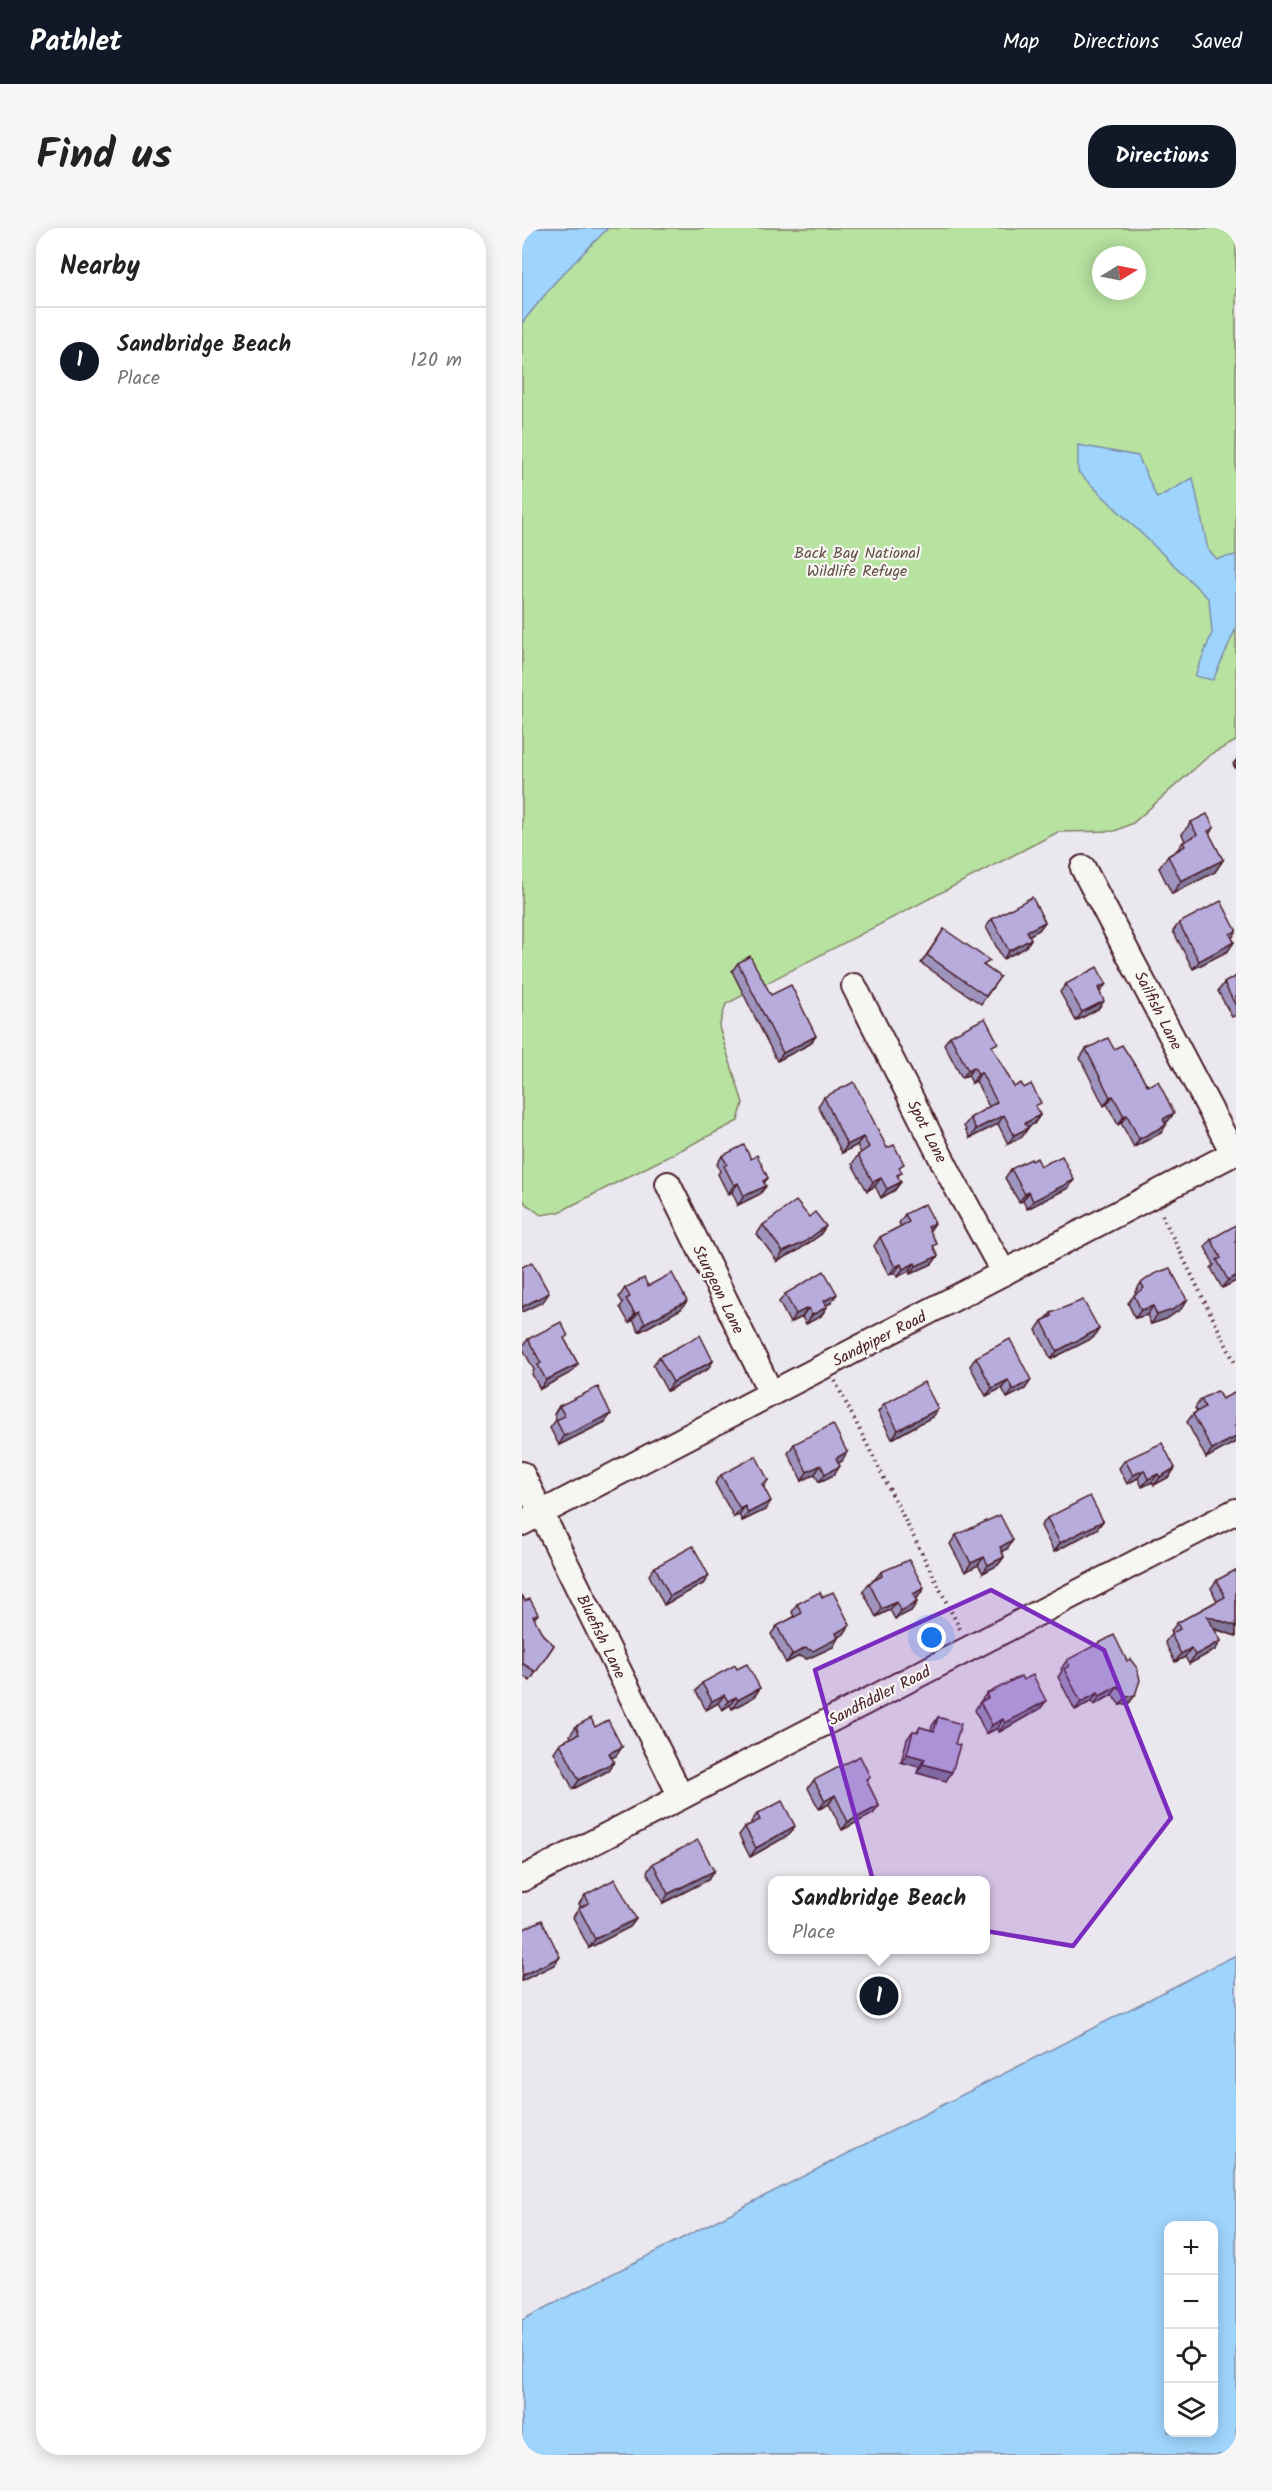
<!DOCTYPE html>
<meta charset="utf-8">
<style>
body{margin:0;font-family:Kalam,sans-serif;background:#f6f6f6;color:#222}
.controls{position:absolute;right:18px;bottom:18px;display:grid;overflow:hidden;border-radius:12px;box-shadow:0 3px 15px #0003}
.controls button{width:54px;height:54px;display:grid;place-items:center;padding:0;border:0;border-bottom:2px solid #e0e0e0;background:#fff;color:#222;font:30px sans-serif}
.compass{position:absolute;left:570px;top:18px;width:54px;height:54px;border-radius:50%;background:#fff;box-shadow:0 3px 15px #0003;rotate:80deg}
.you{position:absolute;left:410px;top:1410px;width:21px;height:21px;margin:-15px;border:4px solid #fff;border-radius:50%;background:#1a73e8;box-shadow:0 0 0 9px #1a73e833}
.badge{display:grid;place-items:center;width:39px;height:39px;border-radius:50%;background:#111827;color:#fff;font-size:20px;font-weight:700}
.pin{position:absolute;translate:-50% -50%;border:3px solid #fff;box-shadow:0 2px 6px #0006}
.popup{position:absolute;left:246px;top:1648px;width:222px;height:78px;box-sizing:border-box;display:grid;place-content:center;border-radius:12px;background:#fff;filter:drop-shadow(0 2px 4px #0005);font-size:20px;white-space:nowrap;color:#767676}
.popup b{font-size:22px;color:#222}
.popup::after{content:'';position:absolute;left:50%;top:100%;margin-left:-12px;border:12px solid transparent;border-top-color:#fff}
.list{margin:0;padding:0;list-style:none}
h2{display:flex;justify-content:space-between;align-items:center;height:78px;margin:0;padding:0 24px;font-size:26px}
h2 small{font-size:20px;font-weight:400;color:#767676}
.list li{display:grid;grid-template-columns:39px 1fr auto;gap:18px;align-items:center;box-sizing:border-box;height:108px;padding:0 24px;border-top:2px solid #e0e0e0}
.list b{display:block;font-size:22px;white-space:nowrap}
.list p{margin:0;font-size:20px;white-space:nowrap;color:#767676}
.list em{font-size:20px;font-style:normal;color:#767676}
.icon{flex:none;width:33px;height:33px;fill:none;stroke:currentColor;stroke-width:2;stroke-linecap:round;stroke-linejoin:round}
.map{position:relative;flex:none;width:714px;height:2227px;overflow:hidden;border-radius:24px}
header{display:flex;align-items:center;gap:36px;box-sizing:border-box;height:84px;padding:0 30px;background:#111827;color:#fff}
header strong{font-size:28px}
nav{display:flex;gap:33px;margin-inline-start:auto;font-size:21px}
.intro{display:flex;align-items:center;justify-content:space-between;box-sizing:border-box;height:144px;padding:0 36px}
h1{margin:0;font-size:42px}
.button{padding:15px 27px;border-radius:24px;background:#111827;color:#fff;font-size:21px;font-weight:700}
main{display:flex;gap:36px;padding:0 36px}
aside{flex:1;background:#fff;border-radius:24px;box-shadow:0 3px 15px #0003}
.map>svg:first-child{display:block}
</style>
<header>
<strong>Pathlet</strong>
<nav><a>Map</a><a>Directions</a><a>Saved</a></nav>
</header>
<div class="intro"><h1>Find us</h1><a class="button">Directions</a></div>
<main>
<aside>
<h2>Nearby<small></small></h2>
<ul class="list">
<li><span class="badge">1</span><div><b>Sandbridge Beach</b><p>Place</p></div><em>120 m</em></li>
</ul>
</aside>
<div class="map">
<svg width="714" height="2227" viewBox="0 0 714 2227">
<rect width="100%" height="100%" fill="#eae7ee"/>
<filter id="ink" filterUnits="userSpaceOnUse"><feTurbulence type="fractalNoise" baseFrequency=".0167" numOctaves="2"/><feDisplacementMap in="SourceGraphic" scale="12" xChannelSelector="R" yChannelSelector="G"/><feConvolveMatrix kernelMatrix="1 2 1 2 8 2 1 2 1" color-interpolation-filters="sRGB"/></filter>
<g filter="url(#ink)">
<path fill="#b7e2a0" stroke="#808066" stroke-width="1.5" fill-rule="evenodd" d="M 0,0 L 714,0 L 714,513 L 689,526 L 611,595 L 593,603 L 536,604 L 204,776 L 197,799 L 221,875 L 216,893 L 37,984 L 19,987 L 3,975 L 0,968 ZM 579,27 L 615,27 L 615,63 L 579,63 Z"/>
<g fill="#9fd5fd" stroke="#7d8ca9" stroke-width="1.5" fill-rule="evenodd">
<polygon points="0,0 86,0 33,54 0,95"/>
<polygon points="556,217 616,228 635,270 671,250 686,322 695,331 714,327 714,400 691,452 673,448 690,405 687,371 556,244"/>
<path d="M 714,1727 L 714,2227 L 0,2227 L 0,2092 ZM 646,1998 L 692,1998 L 692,2204 L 646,2204 Z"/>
</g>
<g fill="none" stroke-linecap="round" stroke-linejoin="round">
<defs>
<g id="street">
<polyline points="561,640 711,925"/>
<polyline points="332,758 431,953 482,1045"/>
<polyline points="146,956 249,1165"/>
<polyline points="0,1246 159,1569"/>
<polyline points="0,1295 714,924"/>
<polyline points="0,1651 714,1283"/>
</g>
</defs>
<use href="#street" stroke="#4a1f2b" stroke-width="28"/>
<g stroke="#4a1f2b" stroke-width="4" stroke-dasharray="1.5 4.5" stroke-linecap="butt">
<polyline points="640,987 714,1137"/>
<polyline points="313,1153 438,1401"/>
</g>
<use href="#street" stroke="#f6f6f2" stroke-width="24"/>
</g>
<g fill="#9e94be" stroke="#4a1f2b" stroke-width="1.5">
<polygon points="714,532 714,541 711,536"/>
<polygon points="669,594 692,600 687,606 701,632 693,644 650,666 637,640 646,628 655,622 661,614 663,613 660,606"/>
<polygon points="470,691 523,694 517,702 507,707 509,711 503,720 481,731 464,699"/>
<polygon points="657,695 714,702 714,704 710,710 712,714 706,723 671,741 651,703"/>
<polygon points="422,701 464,739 478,749 459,776 399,735"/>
<polygon points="216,735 249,767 294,808 288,816 255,833 210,743"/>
<polygon points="714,748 714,787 710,789 696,763 702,755"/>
<polygon points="544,756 576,781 554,793 538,764"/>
<polygon points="428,808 471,821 492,859 515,881 518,887 512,896 505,899 500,909 486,916 476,896 448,910 442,898 448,890 467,879 454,853 450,855 446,847 440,850 422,816"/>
<polygon points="564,821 592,821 652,885 646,893 644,895 639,905 612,919 599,895 596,897 585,876 582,878 558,830"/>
<polygon points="302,869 365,920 378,941 373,962 359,970 353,958 345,963 330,936 336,927 339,925 335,917 320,925 296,878"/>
<polygon points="200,928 229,931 246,950 242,955 244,958 238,966 216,977 210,964 206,966 196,946 198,943 195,936"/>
<polygon points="510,933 519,938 546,960 505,981 501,973 497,974 483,950 489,941"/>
<polygon points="383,986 408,1003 412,1020 416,1028 410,1036 388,1046 387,1043 375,1049 373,1044 367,1047 352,1018 358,1009 379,998 377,995"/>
<polygon points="287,989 298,1007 275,1023 255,1033 235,1006 241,997"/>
<polygon points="689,1011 714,1053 700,1060 689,1040 692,1037 683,1019"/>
<polygon points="619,1055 665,1072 659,1081 644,1091 629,1096 625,1087 613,1090 606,1075 614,1065 613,1064"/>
<polygon points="126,1058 159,1081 117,1104 111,1092 107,1095 98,1079 101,1075 97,1069 103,1060"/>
<polygon points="263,1066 309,1075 304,1077 305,1079 299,1088 284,1096 280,1089 268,1095 257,1074"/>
<polygon points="529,1085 577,1101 571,1110 529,1131 514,1102 520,1093 525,1090"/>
<polygon points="6,1111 43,1112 56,1136 50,1144 18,1161 10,1146 12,1142 0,1119"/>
<polygon points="137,1129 186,1141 145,1163 131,1137"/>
<polygon points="454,1129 509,1152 503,1161 485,1170 480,1160 464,1168 448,1138"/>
<polygon points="714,1168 714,1212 712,1215 684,1230 665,1194 671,1186 675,1183 673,1180 679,1171 700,1171"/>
<polygon points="362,1176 416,1181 410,1189 370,1211 356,1184"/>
<polygon points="37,1178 83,1194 37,1217 28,1200 34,1192 32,1186"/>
<polygon points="272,1216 320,1233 316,1235 312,1247 297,1254 293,1246 280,1253 266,1225"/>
<polygon points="603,1232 653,1240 647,1249 632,1257 630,1254 620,1259 616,1250 605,1256 597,1240"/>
<polygon points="199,1247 246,1252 242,1259 243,1282 220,1293 217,1287 212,1289 193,1255"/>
<polygon points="525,1290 581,1293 575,1301 532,1324 519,1298"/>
<polygon points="434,1307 485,1321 480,1323 482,1329 476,1337 461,1345 456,1337 443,1344 428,1316"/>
<polygon points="133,1339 181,1356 142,1377 127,1347"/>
<polygon points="714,1342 714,1408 692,1401 699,1413 693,1422 667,1436 663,1429 653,1434 643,1414 650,1405 649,1403 655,1395 695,1373 689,1360 695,1352"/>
<polygon points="359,1344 402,1360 396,1369 393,1370 395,1374 389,1383 373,1391 368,1382 354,1389 341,1363 347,1355 353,1351"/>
<polygon points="0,1367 3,1373 16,1386 12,1391 21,1407 32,1417 8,1453 0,1447"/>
<polygon points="300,1369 322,1406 316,1409 316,1410 311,1419 285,1431 277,1428 264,1435 249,1406 255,1398 272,1389 270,1384 275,1376"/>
<polygon points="545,1432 613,1467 607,1475 598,1477 590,1467 572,1477 570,1473 553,1482 536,1449 540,1443 539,1441"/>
<polygon points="215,1441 238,1460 232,1469 210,1481 208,1477 200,1482 196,1475 184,1482 174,1463 180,1455"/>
<polygon points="501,1452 524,1473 518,1481 477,1504 476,1500 464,1506 453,1482 458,1474 464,1466"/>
<polygon points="416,1489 424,1553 395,1545 397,1539 379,1534 385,1511 391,1503 394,1504 398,1499 409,1502 410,1498"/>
<polygon points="54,1498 73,1499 100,1519 94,1528 89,1530 92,1534 86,1543 51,1561 32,1524 38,1515 49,1510 48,1507"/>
<polygon points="348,1549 345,1554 357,1578 351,1586 320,1602 307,1576 297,1581 286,1560 292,1552"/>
<polygon points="235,1586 267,1607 228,1629 217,1607 223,1599 229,1596 229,1594"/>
<polygon points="131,1635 186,1652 141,1675 125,1644"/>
<polygon points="63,1667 114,1691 108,1699 67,1720 51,1689 57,1680 59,1679 57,1676"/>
</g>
<g fill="#81789b" stroke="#4a1f2b" stroke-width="1.5">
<polygon points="701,632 693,644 650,666 659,653"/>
<polygon points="523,694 517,702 499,712 505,703"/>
<polygon points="509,711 503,720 481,731 487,723"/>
<polygon points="712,714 706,723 671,741 677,733"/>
<polygon points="584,756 578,764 576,760"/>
<polygon points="582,773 576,781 554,793 560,784"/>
<polygon points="294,808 288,816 255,833 261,825"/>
<polygon points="452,839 446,847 440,850 446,842"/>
<polygon points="459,844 454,853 450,855 456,846"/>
<polygon points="591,868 585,876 582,878 588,869"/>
<polygon points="652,885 646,893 635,899 641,891"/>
<polygon points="482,887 476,896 448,910 454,901"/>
<polygon points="518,887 512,896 497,903 503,895"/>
<polygon points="605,887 599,895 596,897 602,888"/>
<polygon points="644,897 639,905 612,919 617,911"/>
<polygon points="506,900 500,909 486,916 492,907"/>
<polygon points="341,909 335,917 320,925 325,917"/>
<polygon points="359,950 353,958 345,963 351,954"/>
<polygon points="552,952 546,960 505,981 511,973"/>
<polygon points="379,954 373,962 359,970 365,961"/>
<polygon points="216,955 210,964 206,966 212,957"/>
<polygon points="244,958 238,966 216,977 222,968"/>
<polygon points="507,964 501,973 497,974 503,966"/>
<polygon points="413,995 407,1004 406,999"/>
<polygon points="304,998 298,1007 275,1023 255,1033 261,1024"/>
<polygon points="416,1028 410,1036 388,1046 394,1038"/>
<polygon points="393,1035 387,1043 375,1049 381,1041"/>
<polygon points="379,1036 373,1044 367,1047 373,1039"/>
<polygon points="714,1048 714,1053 700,1060 706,1052"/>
<polygon points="27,1065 21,1074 0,1084 0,1079"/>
<polygon points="315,1066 309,1075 296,1081 302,1073"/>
<polygon points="665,1072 659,1081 644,1091 629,1096 635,1087"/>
<polygon points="165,1073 159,1081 117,1104 123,1095"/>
<polygon points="631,1078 625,1087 613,1090 619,1082"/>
<polygon points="305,1079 299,1088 284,1096 290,1087"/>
<polygon points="286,1080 280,1089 268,1095 274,1086"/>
<polygon points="117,1084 111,1092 107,1095 113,1086"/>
<polygon points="577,1101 571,1110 529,1131 535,1123"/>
<polygon points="191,1133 186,1141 145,1163 151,1154"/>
<polygon points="56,1136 50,1144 18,1161 24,1152"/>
<polygon points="486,1152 480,1160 464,1168 470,1160"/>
<polygon points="509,1152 503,1161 485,1170 491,1162"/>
<polygon points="416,1181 410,1189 370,1211 376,1202"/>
<polygon points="89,1186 83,1194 37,1217 42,1208"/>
<polygon points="714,1209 714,1212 712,1215 684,1230 690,1221"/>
<polygon points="325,1224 320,1233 308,1239 314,1230"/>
<polygon points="299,1237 293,1246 280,1253 285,1244"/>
<polygon points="318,1238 312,1247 297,1254 303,1246"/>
<polygon points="653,1240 647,1249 632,1257 638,1249"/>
<polygon points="622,1242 616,1250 605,1256 611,1247"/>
<polygon points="636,1246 630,1254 620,1259 626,1251"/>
<polygon points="249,1273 243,1282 220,1293 226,1285"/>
<polygon points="223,1278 217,1287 212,1289 218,1281"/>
<polygon points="581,1293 575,1301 532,1324 538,1315"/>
<polygon points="491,1312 485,1321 472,1327 478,1319"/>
<polygon points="462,1329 456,1337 443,1344 449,1335"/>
<polygon points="482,1329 476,1337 461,1345 466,1337"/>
<polygon points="187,1348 181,1356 142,1377 148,1368"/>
<polygon points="402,1360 396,1369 385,1375 391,1366"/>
<polygon points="374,1374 368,1382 354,1389 360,1381"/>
<polygon points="395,1374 389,1383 373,1391 379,1383"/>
<polygon points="685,1388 714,1398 714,1408 679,1396"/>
<polygon points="328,1397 322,1406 308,1413 314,1405"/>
<polygon points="316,1410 311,1419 285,1431 277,1428 264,1435 270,1427 283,1420"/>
<polygon points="699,1413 693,1422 667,1436 673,1427"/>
<polygon points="669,1420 663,1429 653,1434 659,1426"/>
<polygon points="596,1458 590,1467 572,1477 578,1468"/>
<polygon points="238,1460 232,1469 210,1481 216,1472"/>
<polygon points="576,1465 570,1473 553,1482 559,1474"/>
<polygon points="202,1467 196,1475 184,1482 190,1473"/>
<polygon points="613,1467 607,1475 598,1477 604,1469"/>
<polygon points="214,1469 208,1477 200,1482 206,1473"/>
<polygon points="524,1473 518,1481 477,1504 483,1495"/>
<polygon points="481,1491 476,1500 464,1506 470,1497"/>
<polygon points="100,1519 94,1528 81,1534 87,1525"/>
<polygon points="385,1526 403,1531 397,1539 379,1534"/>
<polygon points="92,1534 86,1543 51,1561 57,1552"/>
<polygon points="401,1536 430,1544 424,1553 395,1545"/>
<polygon points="313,1567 307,1576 297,1581 303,1573"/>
<polygon points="357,1578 351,1586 320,1602 326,1594"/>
<polygon points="273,1598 267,1607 228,1629 234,1620"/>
<polygon points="192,1643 186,1652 141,1675 146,1666"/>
<polygon points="114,1691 108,1699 67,1720 73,1711"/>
<polygon points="38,1729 32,1737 0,1753 0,1749 1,1747"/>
</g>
<g fill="#b8acdd" stroke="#4a1f2b" stroke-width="1.5">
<polygon points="685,586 692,600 686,603 701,632 659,653 646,628 663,618 661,614 675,607 669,594"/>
<polygon points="510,669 523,694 505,703 509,711 487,723 470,691"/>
<polygon points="699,673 714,702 714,703 708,706 712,714 677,733 657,695"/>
<polygon points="422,701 468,733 461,737 478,749 464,768 405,727"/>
<polygon points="228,728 249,767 269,757 294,808 261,825 216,735"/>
<polygon points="575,739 584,756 576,760 582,773 560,784 544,756"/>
<polygon points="714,748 714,778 702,755"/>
<polygon points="463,790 476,815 470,818 492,859 499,855 502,860 509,856 519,875 513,878 518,887 503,895 506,900 492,907 482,887 454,901 448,890 475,874 459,844 456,846 452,839 446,842 428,808"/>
<polygon points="586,810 592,821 600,817 626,858 636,853 652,885 641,891 644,897 617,911 605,887 602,888 591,868 588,869 564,821"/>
<polygon points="332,854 365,920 372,917 382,936 377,939 380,945 375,947 379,954 365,961 359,950 351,954 336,927 347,919 341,909 325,917 302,869"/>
<polygon points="222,917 229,931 235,927 246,950 241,953 244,958 222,968 216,955 212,957 202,938 205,936 200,928"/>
<polygon points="540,928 552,952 511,973 507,964 503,966 489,941 509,931 510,933 515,930 519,938"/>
<polygon points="274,973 287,989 293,984 304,998 281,1015 261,1024 241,997"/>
<polygon points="403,976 413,995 406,999 415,1016 411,1018 416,1028 394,1038 393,1035 381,1041 379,1036 373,1039 358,1009 387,994 383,986"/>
<polygon points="714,997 714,1048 706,1052 695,1032 699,1030 689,1011"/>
<polygon points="10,1034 27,1065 0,1079 0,1039"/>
<polygon points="648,1040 665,1072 650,1082 635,1087 631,1078 619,1082 612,1067 622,1060 619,1055 632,1046"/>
<polygon points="302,1043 315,1066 302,1073 305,1079 290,1087 286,1080 274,1086 263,1066"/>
<polygon points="150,1045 165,1073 123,1095 117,1084 113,1086 104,1071 108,1069 103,1060 122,1050 126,1058"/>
<polygon points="561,1072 577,1101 535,1123 520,1093 530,1088 529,1085"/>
<polygon points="39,1094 46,1108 42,1110 56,1136 24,1152 16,1137 19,1135 6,1111"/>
<polygon points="178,1107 191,1133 151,1154 137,1129"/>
<polygon points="488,1111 509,1152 491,1162 486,1152 470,1160 454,1129"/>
<polygon points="402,1154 416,1181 376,1202 362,1176"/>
<polygon points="76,1159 89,1186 42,1208 34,1192 43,1188 37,1178"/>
<polygon points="695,1163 700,1171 712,1165 714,1168 714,1198 713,1198 714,1200 714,1209 690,1221 671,1186 683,1179 679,1171"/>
<polygon points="311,1196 325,1224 314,1230 318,1238 303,1246 299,1237 285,1244 272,1216"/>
<polygon points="640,1215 653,1240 638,1249 636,1246 626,1251 622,1242 611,1247 603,1232"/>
<polygon points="234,1228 246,1252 240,1256 249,1273 226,1285 223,1278 218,1281 199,1247"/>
<polygon points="568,1268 581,1293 538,1315 525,1290"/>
<polygon points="478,1287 491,1312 478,1319 482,1329 466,1337 462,1329 449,1335 434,1307"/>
<polygon points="171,1318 187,1348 148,1368 133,1339"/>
<polygon points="387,1332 402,1360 391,1366 395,1374 379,1383 374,1374 360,1381 347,1355 360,1348 359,1344"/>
<polygon points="714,1342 714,1398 685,1388 699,1413 673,1427 669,1420 659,1426 649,1406 658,1401 655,1395 703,1369 695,1352"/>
<polygon points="298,1364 300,1369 311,1364 328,1397 314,1405 316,1410 291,1423 283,1420 270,1427 255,1398 280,1385 275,1376"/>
<polygon points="0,1367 3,1373 8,1371 16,1386 11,1388 21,1407 32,1417 14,1444 0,1435"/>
<polygon points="592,1407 605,1433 608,1431 615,1440 618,1452 613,1467 604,1469 596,1458 578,1468 576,1465 559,1474 542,1441 547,1438 545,1432"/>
<polygon points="225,1436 238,1460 216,1472 214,1469 206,1473 202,1467 190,1473 180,1455 213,1437 215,1441"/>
<polygon points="511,1447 524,1473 483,1495 481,1491 470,1497 458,1474 466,1470 464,1466 499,1448 501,1452"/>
<polygon points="416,1489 439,1496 433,1516 438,1517 430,1544 401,1536 403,1531 385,1526 391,1503 396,1504 398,1499 412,1503"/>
<polygon points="69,1490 73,1499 86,1492 100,1519 87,1525 92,1534 57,1552 38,1515 57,1506 54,1498"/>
<polygon points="338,1528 348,1549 344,1551 357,1578 326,1594 313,1567 303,1573 292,1552"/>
<polygon points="260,1573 273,1598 234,1620 223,1599 238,1592 235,1586"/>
<polygon points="176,1612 192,1643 146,1666 131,1635"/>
<polygon points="93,1651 114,1691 73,1711 57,1680 67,1675 63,1667"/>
<polygon points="20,1692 38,1729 1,1747 0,1745 0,1702"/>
</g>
</g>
<path fill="#7b2cbf" fill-opacity="0.2" stroke="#7b2cbf" stroke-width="4.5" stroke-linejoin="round" d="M 469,1362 L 582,1422 L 649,1590 L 551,1718 L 360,1685 L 293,1442 Z"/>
<g text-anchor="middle" stroke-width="4.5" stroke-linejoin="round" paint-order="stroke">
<g font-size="16" fill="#655048" stroke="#f6f6f2">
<text x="335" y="330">Back Bay National<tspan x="335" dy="18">Wildlife Refuge</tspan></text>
</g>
<g font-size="16" fill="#4a1f2b" stroke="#f6f6f2">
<text transform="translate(637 782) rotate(63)" y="6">Sailfish Lane</text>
<text transform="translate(406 903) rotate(63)" y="6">Spot Lane</text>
<text transform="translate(197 1061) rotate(64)" y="6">Sturgeon Lane</text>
<text transform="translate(357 1110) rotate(-27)" y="6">Sandpiper Road</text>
<text transform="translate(80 1408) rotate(64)" y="6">Bluefish Lane</text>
<text transform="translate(357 1467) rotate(-27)" y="6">Sandfiddler Road</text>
</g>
</g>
</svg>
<div class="controls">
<button>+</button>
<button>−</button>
<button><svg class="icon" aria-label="locate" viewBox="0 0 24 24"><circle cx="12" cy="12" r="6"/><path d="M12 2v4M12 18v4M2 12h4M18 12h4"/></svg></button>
<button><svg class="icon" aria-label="layers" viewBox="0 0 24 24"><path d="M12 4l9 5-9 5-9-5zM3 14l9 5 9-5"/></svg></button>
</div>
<svg class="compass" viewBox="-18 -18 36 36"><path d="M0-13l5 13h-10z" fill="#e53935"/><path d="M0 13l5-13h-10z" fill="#767676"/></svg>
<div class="you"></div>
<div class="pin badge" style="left:357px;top:1768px">1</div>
<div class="popup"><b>Sandbridge Beach</b>Place</div>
</div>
</main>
